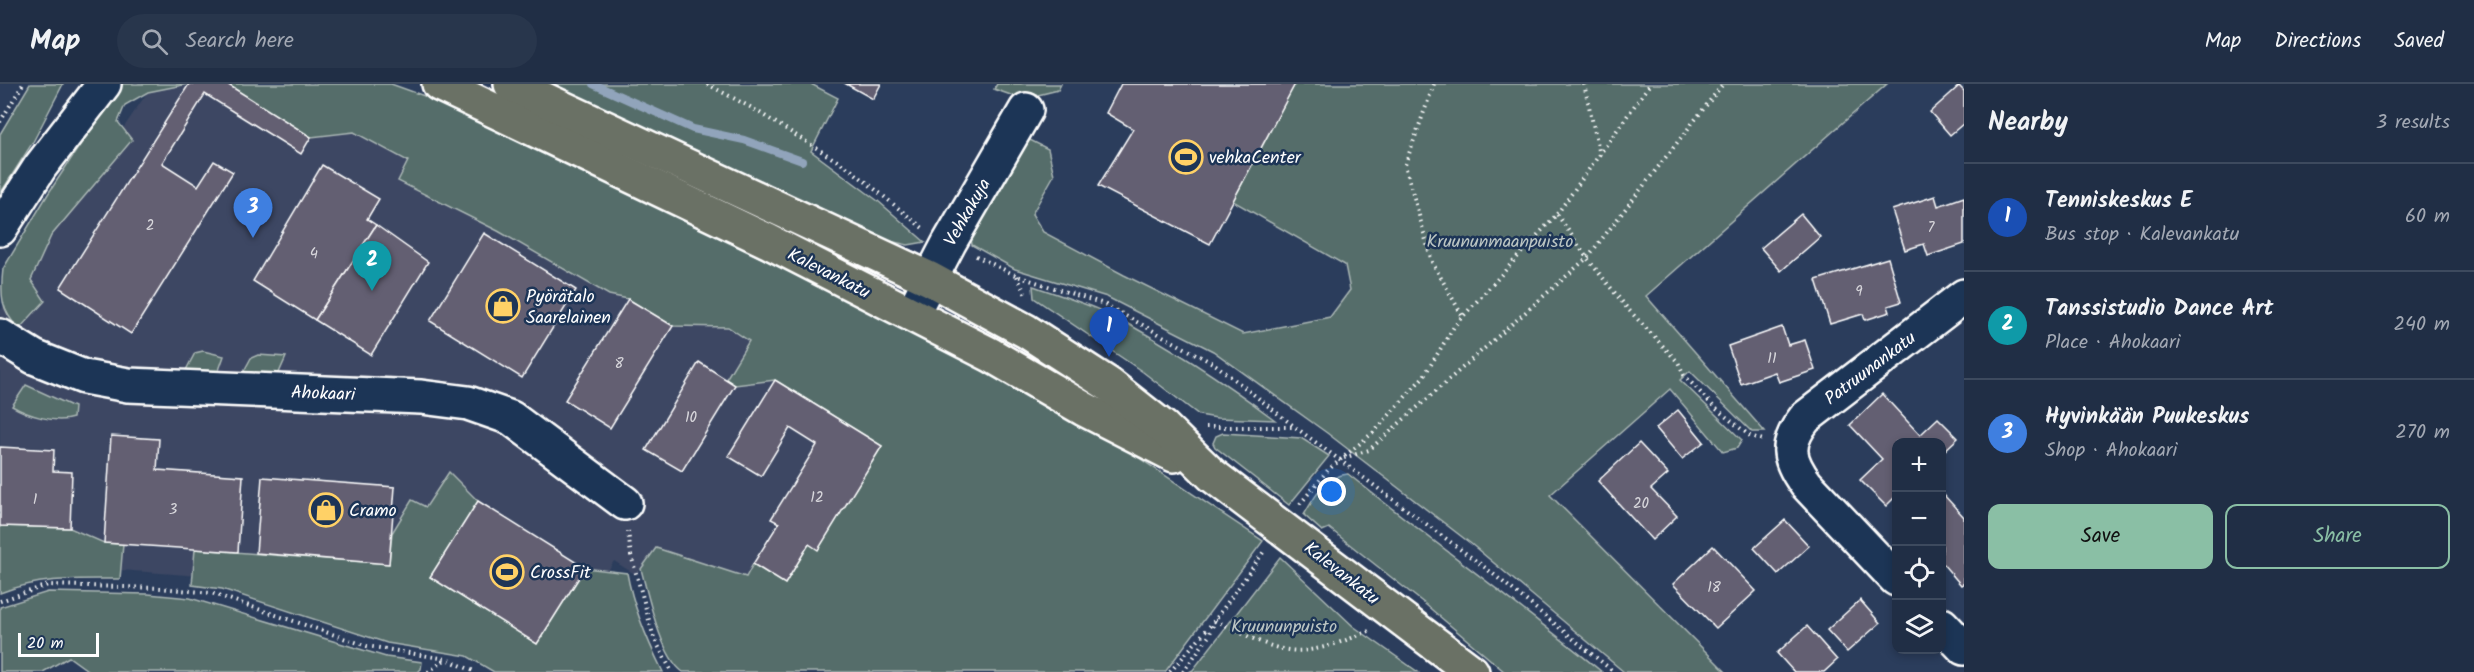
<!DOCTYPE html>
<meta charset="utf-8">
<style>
body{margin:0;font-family:Kalam,sans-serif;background:#28364c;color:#f1f3f6}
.controls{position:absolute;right:18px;bottom:18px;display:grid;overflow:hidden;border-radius:12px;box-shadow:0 3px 9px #0003}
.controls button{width:54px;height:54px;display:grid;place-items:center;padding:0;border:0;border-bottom:2px solid #3d4a5e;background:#202e45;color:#f1f3f6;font:30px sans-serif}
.scale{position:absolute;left:18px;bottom:15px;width:81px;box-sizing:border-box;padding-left:6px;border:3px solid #fff;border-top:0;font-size:16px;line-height:21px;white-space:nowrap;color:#fff;-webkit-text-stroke:4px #1d3557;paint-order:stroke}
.you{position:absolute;left:1332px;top:408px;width:21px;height:21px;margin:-15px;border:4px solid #fff;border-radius:50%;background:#1a73e8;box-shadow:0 0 0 9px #1a73e833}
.badge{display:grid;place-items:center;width:39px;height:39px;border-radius:50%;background:#8abfa5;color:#fff;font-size:20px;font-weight:700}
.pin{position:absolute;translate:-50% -50px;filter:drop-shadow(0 2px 3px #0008)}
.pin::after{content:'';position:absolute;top:32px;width:21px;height:18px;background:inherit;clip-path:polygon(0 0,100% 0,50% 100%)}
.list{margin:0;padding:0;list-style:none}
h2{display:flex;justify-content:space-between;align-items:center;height:78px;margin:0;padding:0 24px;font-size:26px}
h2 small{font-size:20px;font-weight:400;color:#a2a8b3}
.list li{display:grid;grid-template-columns:39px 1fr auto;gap:18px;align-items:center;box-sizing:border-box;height:108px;padding:0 24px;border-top:2px solid #3d4a5e}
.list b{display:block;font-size:22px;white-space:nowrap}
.list p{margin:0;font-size:20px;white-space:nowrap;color:#a2a8b3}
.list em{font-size:20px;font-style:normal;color:#a2a8b3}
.actions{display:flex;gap:12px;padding:18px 24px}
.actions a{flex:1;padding:14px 0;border:2px solid #8abfa5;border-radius:12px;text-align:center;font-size:21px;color:#8abfa5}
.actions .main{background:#8abfa5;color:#111}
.icon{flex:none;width:33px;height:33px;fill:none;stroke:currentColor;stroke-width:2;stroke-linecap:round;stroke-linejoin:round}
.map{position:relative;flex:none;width:1964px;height:588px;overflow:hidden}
header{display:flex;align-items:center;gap:36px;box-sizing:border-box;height:84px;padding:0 30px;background:#202e45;border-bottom:2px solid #3d4a5e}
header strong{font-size:28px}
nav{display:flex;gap:33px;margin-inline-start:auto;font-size:21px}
.search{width:420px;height:54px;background:#28364c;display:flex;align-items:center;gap:15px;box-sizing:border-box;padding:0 21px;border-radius:33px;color:#a2a8b3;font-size:22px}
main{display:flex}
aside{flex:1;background:#202e45}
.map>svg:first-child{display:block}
</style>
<header>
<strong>Map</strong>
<div class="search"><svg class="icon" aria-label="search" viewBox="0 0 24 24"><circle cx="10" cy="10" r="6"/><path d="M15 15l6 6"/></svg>Search here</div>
<nav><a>Map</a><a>Directions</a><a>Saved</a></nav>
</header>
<main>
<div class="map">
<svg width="1964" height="588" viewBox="0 0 1964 588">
<rect width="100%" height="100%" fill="#2b3d5c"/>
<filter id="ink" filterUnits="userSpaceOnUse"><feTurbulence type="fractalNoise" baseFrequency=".0167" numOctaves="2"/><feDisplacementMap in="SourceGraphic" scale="12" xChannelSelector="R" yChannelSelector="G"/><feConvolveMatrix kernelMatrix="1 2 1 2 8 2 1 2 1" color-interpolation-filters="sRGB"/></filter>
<g filter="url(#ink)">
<polygon fill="#3c4763" points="153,0 336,0 927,346 801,532 656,464 636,491 614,477 548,585 398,507 0,477 0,227"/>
<g fill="#546d6a" stroke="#aab6b4" stroke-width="1.5">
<polygon points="30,0 63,0 33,58 0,110 0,50"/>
<path d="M 120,0 L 188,0 L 148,8 L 125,21 L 118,38 L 132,56 L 51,152 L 31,196 L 45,217 L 19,245 C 1,227 0,211 3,185 L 48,110 Z"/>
<path d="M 227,0 L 391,0 L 441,18 L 701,144 L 974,280 L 1076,335 L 1139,374 L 1263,457 L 1165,588 L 683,588 C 661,573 648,511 641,485 L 656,464 L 746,493 L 753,480 L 785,500 L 809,460 L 818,465 L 882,362 L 775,296 L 735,301 L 726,295 L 749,257 L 728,243 L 673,242 L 628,215 L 609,211 L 498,147 L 398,97 L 408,77 L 354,48 L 311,53 Z"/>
<polygon points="550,0 811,0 838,14 811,67 878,117 925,158 908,161 885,156"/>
<polygon points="997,0 1061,0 1058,6 1022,15 994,5"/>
<polygon points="1295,0 1887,0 1646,212 1765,348 1752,348 1690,287 1680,296 1742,356 1737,364 1723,368 1670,305 1550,411 1726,588 1624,588 1470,459 1327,349 1213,267 1107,213 1015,185 972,161 970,147 1028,55 1048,65 1054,91 1032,130 1043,148 1124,191 1243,250 1330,233 1350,206 1345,181 1233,117"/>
<path d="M 1033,202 C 1060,211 1089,220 1115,233 C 1168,261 1227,300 1275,336 L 1217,334 L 1199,331 L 1143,288 L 1034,214 Z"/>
<polygon points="203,267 224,272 218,289 186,286 195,269"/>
<polygon points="258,271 286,273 278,291 246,290 244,287 251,274"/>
<path d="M 26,301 L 74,323 L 73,334 C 55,340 27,331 12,322 Z"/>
<polygon points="1223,349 1301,354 1329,372 1289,421 1215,363 1213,359 1216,352"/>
<path d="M 449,388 L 478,417 L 430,493 L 537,560 L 585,484 L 627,489 C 633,523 647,556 663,588 L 494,588 L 467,572 L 387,559 L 222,505 L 192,501 L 195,465 L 389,480 L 392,449 L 412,416 L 426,423 Z"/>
<path d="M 1348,390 C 1432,457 1519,520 1602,588 L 1505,588 L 1425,520 L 1329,444 L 1322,447 L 1304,431 C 1315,412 1325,392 1348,390 Z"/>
<path d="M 0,442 L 70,444 L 104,459 L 123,460 L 120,495 C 77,495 41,493 0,509 Z"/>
<polygon points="1280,473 1353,542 1418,588 1189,588 1193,586"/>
<polygon points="48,508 148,510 190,514 386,573 422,578 421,585 418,588 90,588 69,573 43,588 0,588 0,523"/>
</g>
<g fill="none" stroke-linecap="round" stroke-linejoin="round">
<polyline stroke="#91a4bb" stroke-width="8" points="593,0 693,45 744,56 802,77"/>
</g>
<g fill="#635e72" stroke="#fff" stroke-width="1.5">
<polygon points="189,0 227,0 311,53 301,70 205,10 162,79 198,102 214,77 233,88 131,250 60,204"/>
<polygon points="846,0 881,0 873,15"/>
<polygon points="1121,0 1295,0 1210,160 1098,102 1133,45 1106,29"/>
<polygon points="1959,2 1964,7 1964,39 1950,51 1930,28"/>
<polygon points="322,81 379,115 367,135 376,141 315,236 253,197"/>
<polygon points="1935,112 1938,122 1964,113 1964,160 1928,172 1924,160 1905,166 1892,126"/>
<polygon points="1801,130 1820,153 1781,187 1761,164"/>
<polygon points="376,141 428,178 371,271 315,236"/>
<polygon points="484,149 576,206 522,294 430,237"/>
<polygon points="1888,174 1901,218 1888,222 1890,228 1865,236 1863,230 1830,240 1816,196"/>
<polygon points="628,215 673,242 610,344 565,316"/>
<polygon points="1782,243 1788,261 1805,256 1815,286 1779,298 1775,288 1741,300 1728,262"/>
<polygon points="699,278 735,301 682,387 646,366"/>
<polygon points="775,296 882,362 818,466 809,460 785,500 753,480 779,439 771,435 817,361 790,344 761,392 728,372"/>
<polygon points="1882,310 1920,351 1938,334 1958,354 1942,369 1942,358 1896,358 1896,412 1886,422 1860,396 1882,375 1850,341"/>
<polygon points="1678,326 1704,358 1682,375 1656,344"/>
<polygon points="111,352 159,355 157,386 243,392 238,468 104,459"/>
<polygon points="1639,359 1668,390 1651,405 1677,432 1652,456 1598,397"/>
<polygon points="0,363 54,366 53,387 72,388 70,444 0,442"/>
<polygon points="262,393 395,403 389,480 256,469"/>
<polygon points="1942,409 1964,433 1964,499 1961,501 1942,479"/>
<polygon points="478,417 585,484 537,560 430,493"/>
<polygon points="1785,436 1809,462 1778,490 1754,464"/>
<polygon points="1713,462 1756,507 1716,544 1673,500"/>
<polygon points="1860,516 1880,539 1847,568 1827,546"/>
<polygon points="1807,542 1837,576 1824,588 1794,588 1777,569"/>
</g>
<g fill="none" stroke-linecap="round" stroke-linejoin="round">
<defs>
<g id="minor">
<polyline points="0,145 40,83 104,0"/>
<polyline points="912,230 949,159 1026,26"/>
<polyline points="0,252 34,273 84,293 128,301 421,313 468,319 511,334 625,419"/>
<path d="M 1896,495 L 1806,400 C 1787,374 1785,360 1805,334 L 1964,212"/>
<polyline points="1942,541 1964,564"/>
</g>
<g id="major">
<polyline points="439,0 768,157 991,271 1084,325 1174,371"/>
<polyline points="511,0 930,195 1026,247 1108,300 1164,344 1212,391 1472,588"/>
</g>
</defs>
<use href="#minor" stroke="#fff" stroke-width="38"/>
<use href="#major" stroke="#fff" stroke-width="38"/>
<g stroke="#fff" stroke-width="4" stroke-dasharray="1.5 4.5" stroke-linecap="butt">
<polyline points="707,0 752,24 850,85 924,145"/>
<polyline points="1434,0 1405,81 1432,178 1463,233"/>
<polyline points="1584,0 1600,71"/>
<polyline points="0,38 23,0"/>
<polyline points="1557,130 1650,0"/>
<polyline points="976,172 1017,192 1104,220 1216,281 1295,343 1487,485 1614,588"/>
<polyline points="1017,192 1026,211"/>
<polyline points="1206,343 1294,343"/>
<polyline points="1344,374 1369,366 1587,174 1723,0"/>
<polyline points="1300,420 1328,386 1375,347 1424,292 1455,241 1557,130 1587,174 1627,224 1678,278 1684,291 1714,323 1750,352 1763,356"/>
<polyline points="628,447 631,471 654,554 672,588"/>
<polyline points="0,517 48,501 160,504 211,509 367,562 446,575 476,588"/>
<path d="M 1215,536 C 1284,571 1295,578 1369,547"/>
<polyline points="428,588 446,575"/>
<polyline points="1170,588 1215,536 1265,466"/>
<polyline points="1183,588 1209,552 1214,539"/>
</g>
<use href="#minor" stroke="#1d3557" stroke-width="33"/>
<use href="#major" stroke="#6b7165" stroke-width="33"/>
</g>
</g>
<defs>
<symbol id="stadium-ring" viewBox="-11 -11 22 22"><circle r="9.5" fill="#1d3557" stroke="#ffd166" stroke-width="1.5"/><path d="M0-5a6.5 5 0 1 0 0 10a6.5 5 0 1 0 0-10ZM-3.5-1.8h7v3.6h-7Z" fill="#ffd166"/></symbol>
<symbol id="shop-ring" viewBox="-11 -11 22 22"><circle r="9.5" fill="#1d3557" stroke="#ffd166" stroke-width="1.5"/><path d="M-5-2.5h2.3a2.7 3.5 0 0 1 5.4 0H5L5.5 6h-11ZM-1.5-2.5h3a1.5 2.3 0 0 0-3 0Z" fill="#ffd166"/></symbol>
</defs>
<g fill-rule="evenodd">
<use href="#stadium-ring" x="1167" y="54" width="38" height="38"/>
<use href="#shop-ring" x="484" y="203" width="38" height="38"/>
<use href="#shop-ring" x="307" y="407" width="38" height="38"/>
<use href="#stadium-ring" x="488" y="469" width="38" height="38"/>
</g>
<g text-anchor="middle" stroke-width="5" stroke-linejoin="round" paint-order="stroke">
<g font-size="15" fill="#d8d7dc">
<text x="150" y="146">2</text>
<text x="1931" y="148">7</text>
<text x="314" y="174">4</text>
<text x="1859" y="212">9</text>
<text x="1772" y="279">11</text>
<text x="619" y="284">8</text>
<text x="691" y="338">10</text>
<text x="817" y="418">12</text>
<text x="35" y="420">1</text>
<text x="1641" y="424">20</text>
<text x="173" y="430">3</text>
<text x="1714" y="508">18</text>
</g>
<g font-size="18" fill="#fff" stroke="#1d3557" text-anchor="start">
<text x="1209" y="79">vehkaCenter</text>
<text x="526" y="218">Pyörätalo<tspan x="526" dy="21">Saarelainen</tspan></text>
<text x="349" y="432">Cramo</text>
<text x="530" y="494">CrossFit</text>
</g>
<g font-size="18" fill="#fff" stroke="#1d3557">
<text transform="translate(967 128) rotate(-60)" y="6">Vehkakuja</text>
<text transform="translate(829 189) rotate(27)" y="6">Kalevankatu</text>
<text transform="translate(1870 284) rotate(-37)" y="6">Patruunankatu</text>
<text transform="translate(323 309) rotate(2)" y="6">Ahokaari</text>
<text transform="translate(1342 489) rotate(38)" y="6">Kalevankatu</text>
</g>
<g font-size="18" fill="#bbc5c3" stroke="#1d3557">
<text x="1500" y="163">Kruununmaanpuisto</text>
<text x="1284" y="548">Kruununpuisto</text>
</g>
</g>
</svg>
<div class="controls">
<button>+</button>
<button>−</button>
<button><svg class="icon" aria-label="locate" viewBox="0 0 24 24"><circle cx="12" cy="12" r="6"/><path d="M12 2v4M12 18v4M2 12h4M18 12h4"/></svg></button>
<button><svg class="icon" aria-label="layers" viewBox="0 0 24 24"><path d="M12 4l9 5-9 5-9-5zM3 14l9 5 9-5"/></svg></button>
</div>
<div class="scale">20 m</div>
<div class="you"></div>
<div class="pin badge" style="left:1109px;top:273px;background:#1a4fb4">1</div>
<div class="pin badge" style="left:372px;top:207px;background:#0f9aa8">2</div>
<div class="pin badge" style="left:253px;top:154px;background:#3f7fe0">3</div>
</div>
<aside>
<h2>Nearby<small>3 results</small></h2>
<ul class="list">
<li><span class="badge" style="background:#1a4fb4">1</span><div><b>Tenniskeskus E</b><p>Bus stop · Kalevankatu</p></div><em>60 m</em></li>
<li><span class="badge" style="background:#0f9aa8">2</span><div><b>Tanssistudio Dance Art</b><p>Place · Ahokaari</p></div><em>240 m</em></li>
<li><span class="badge" style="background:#3f7fe0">3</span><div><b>Hyvinkään Puukeskus</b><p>Shop · Ahokaari</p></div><em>270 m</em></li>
</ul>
<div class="actions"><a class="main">Save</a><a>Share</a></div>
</aside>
</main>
